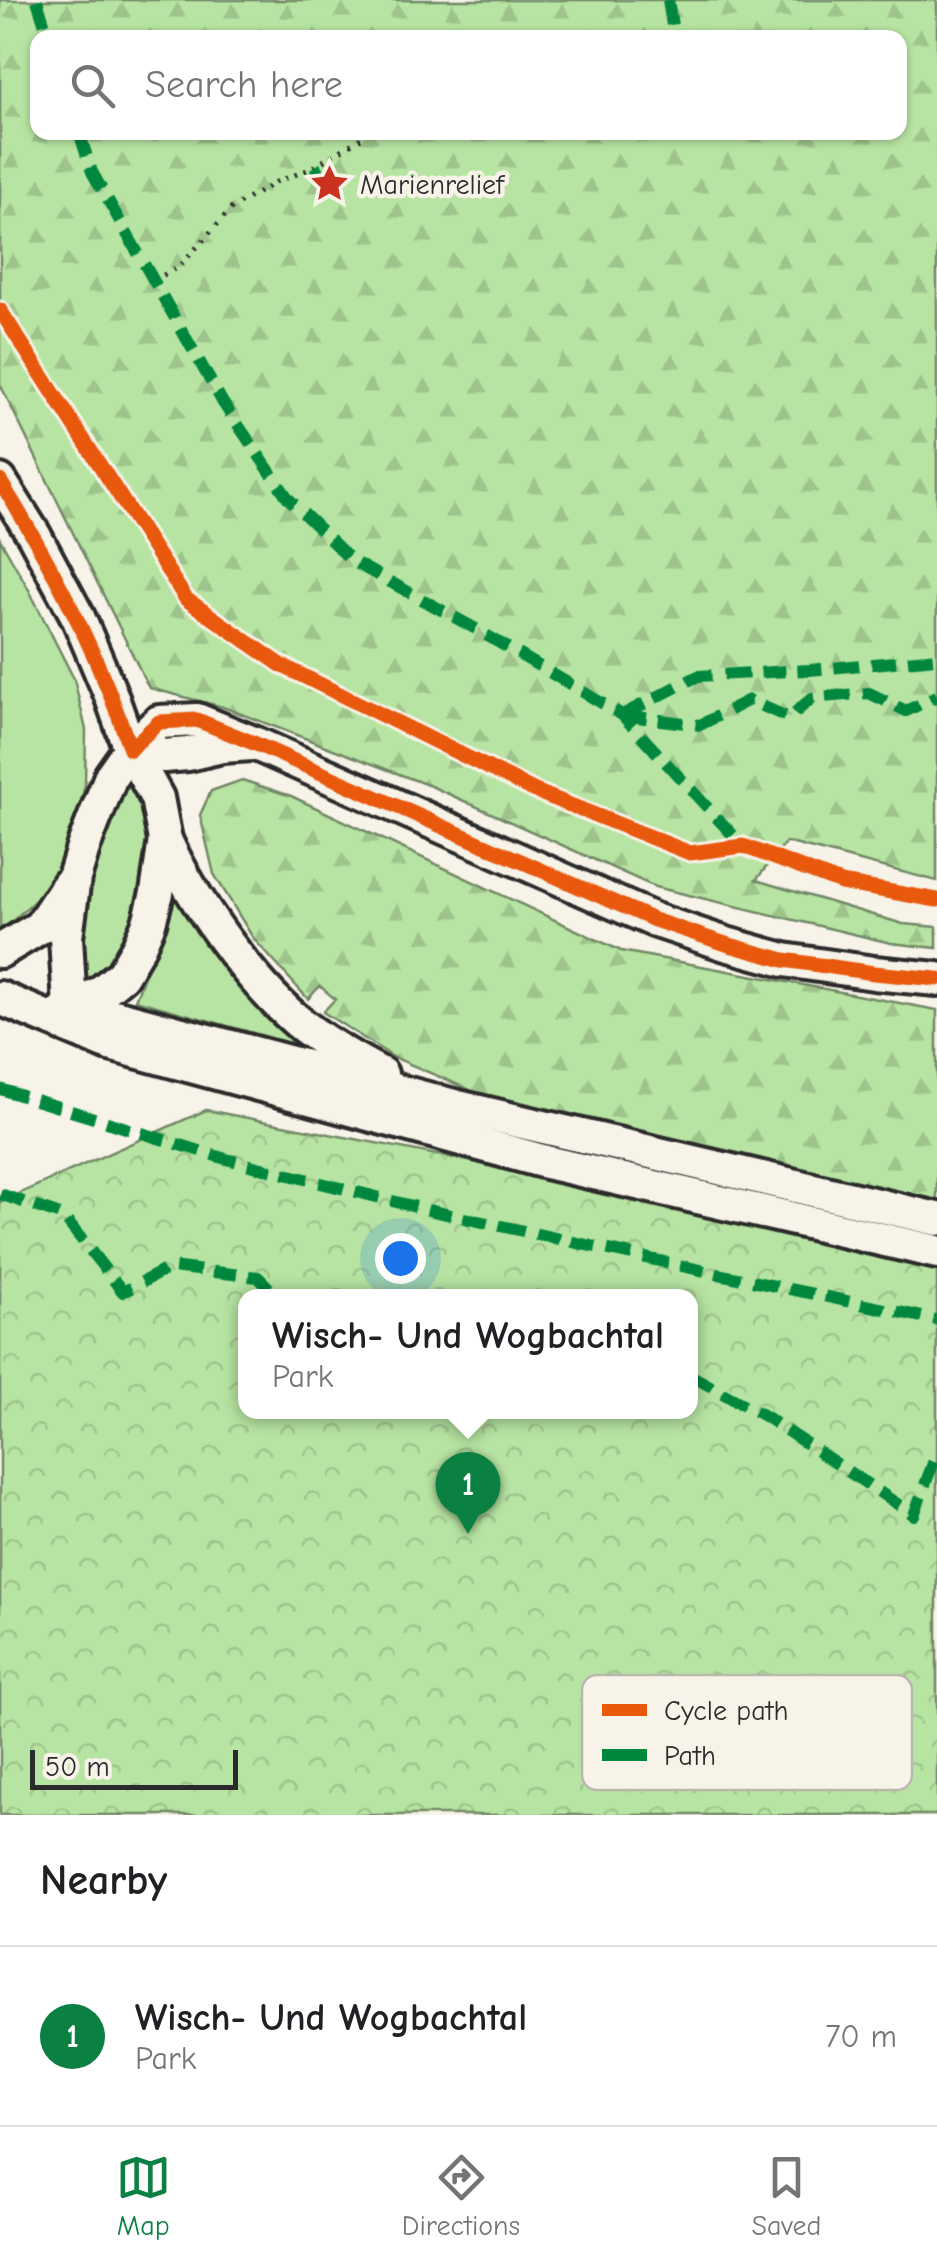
<!DOCTYPE html>
<style>
body{margin:0;font-family:"Comic Neue",sans-serif;background:#f6f6f6;color:#202124}
.scale{position:absolute;left:30px;bottom:25px;width:208px;box-sizing:border-box;padding-left:10px;border:5px solid #2b2b2b;border-top:0;font-size:28px;line-height:35px;white-space:nowrap;color:#2b2b2b;-webkit-text-stroke:8px #f7f3e8;paint-order:stroke}
.you{position:absolute;left:400px;top:1258px;width:35px;height:35px;margin:-25px;border:8px solid #fff;border-radius:50%;background:#1a73e8;box-shadow:0 0 0 15px #1a73e833}
.badge{display:grid;place-items:center;width:65px;height:65px;border-radius:50%;background:#0b8043;color:#fff;font-size:32px;font-weight:700}
.pin{position:absolute;translate:-50% -82px;filter:drop-shadow(0 2px 5px #0008)}
.pin::after{content:'';position:absolute;top:52px;width:35px;height:30px;background:inherit;clip-path:polygon(0 0,100% 0,50% 100%)}
.popup{position:absolute;left:238px;top:1289px;width:460px;height:130px;box-sizing:border-box;display:grid;place-content:center;border-radius:20px;background:#fff;filter:drop-shadow(0 2px 8px #0005);font-size:32px;white-space:nowrap;color:#757577}
.popup b{font-size:38px;color:#202124}
.popup::after{content:'';position:absolute;left:50%;top:100%;margin-left:-20px;border:20px solid transparent;border-top-color:#fff}
.list{margin:0;padding:0;list-style:none}
h2{display:flex;justify-content:space-between;align-items:center;height:130px;margin:0;padding:0 40px;font-size:42px}
h2 small{font-size:32px;font-weight:400;color:#757577}
.list li{display:grid;grid-template-columns:65px 1fr auto;gap:30px;align-items:center;box-sizing:border-box;height:180px;padding:0 40px;border-top:2px solid #e0e0e0}
.list b{display:block;font-size:38px;white-space:nowrap}
.list p{margin:0;font-size:32px;white-space:nowrap;color:#757577}
.list em{font-size:32px;font-style:normal;color:#757577}
.icon{flex:none;width:55px;height:55px;fill:none;stroke:currentColor;stroke-width:2;stroke-linecap:round;stroke-linejoin:round}
.map{position:relative;flex:none;width:937px;height:1815px;overflow:hidden}
.search{position:absolute;background:#fff;box-shadow:0 2px 8px #0004;left:30px;right:30px;top:30px;height:110px;display:flex;align-items:center;gap:25px;box-sizing:border-box;padding:0 35px;border-radius:20px;color:#757577;font-size:38px}
.sheet{height:310px;background:#fff}
nav{display:flex;justify-content:space-around;align-items:center;box-sizing:border-box;height:140px;border-top:2px solid #e0e0e0;background:#fff;font-size:28px;color:#757577}
nav a{display:grid;justify-items:center;gap:5px}
nav .on{color:#0b8043}
.map>svg:first-child{display:block}
</style>
<div class="map">
<svg width="937" height="1815" viewBox="0 0 937 1815">
<defs>
<pattern id="forest-firs" width="22" height="20" patternUnits="userSpaceOnUse" patternTransform="scale(2.5)"><rect width="22" height="20" fill="#b7e4a2"/><path d="M5 1l3.5 6h-7zM16 11l3.5 6h-7z" fill="#9ec48c"/></pattern>
<pattern id="park-crowns" width="20" height="18" patternUnits="userSpaceOnUse" patternTransform="scale(2.5)"><rect width="20" height="18" fill="#b7e4a2"/><path d="M2 6a3 3 0 1 1 6 0M12 15a3 3 0 1 1 6 0" fill="none" stroke="#9ec48c"/></pattern>
</defs>
<rect width="100%" height="100%" fill="#f7f3e8"/>
<filter id="ink" filterUnits="userSpaceOnUse"><feTurbulence type="fractalNoise" baseFrequency=".01" numOctaves="2"/><feDisplacementMap in="SourceGraphic" scale="20" xChannelSelector="R" yChannelSelector="G"/><feConvolveMatrix kernelMatrix="1 2 1 2 8 2 1 2 1" color-interpolation-filters="sRGB"/></filter>
<g filter="url(#ink)">
<g fill="#b7e4a2" stroke="#718866" stroke-width="2.5">
<polygon points="0,539 27,586 74,679 86,730 85,785 70,841 44,892 6,927 0,928"/>
<path d="M 133,784 L 147,794 L 148,841 L 142,892 L 131,928 L 115,962 L 88,982 C 65,925 100,847 120,794 Z"/>
<polygon points="172,883 209,948 293,1044 135,1000 157,943"/>
</g>
<g fill="url(#forest-firs)" stroke="#718866" stroke-width="2.5" fill-rule="evenodd">
<path d="M 0,0 L 937,0 L 937,881 L 786,842 L 756,880 L 903,924 L 937,927 L 937,948 L 891,943 L 655,887 L 433,787 L 223,707 L 149,688 L 0,384 ZM 38,38 L 900,38 L 900,132 L 38,132 Z"/>
<polygon points="242,780 291,796 621,951 937,1010 937,1204 477,1093 393,1057 323,1012 335,999 320,986 308,999 253,938 214,874 200,815 211,791"/>
</g>
<path fill="url(#park-crowns)" stroke="#718866" stroke-width="2.5" fill-rule="evenodd" d="M 206,1110 L 937,1252 L 937,1815 L 0,1815 L 0,1202 ZM 245,1296 L 690,1296 L 690,1412 L 245,1412 Z"/>
<g fill="none" stroke-linecap="round" stroke-linejoin="round">
<defs>
<polyline id="lane" points="743,846 841,883 937,900"/>
<g id="secondary">
<polyline points="0,481 34,535 78,617 111,695 130,749 157,798 165,840 157,893 149,923 139,946 122,975 100,993 63,1011"/>
<polyline points="130,749 164,756 188,754 222,746 252,744"/>
<path d="M 165,840 C 192,899 247,978 296,1020 C 322,1042 352,1059 381,1074"/>
<polyline points="0,951 40,927 68,885"/>
<polyline points="0,998 110,1044 546,1162 937,1252"/>
<polyline points="67,1006 118,1017 454,1106 937,1219"/>
<polyline points="110,1044 81,1024 70,1007 66,937 74,878 84,845 111,776 130,749 159,722 197,720 256,744 654,920 726,944 784,960 874,973 937,979"/>
</g>
</defs>
<use href="#lane" stroke="#2b2b2b" stroke-width="19"/>
<use href="#secondary" stroke="#2b2b2b" stroke-width="40"/>
<polyline stroke="#2b2b2b" stroke-width="5" stroke-dasharray="2.5 8" stroke-linecap="butt" points="154,280 180,266 232,208 276,182 310,169 371,132"/>
<use href="#lane" stroke="#f7f3e8" stroke-width="11"/>
<use href="#secondary" stroke="#f7f3e8" stroke-width="32"/>
<g stroke="#00873e" stroke-width="12" stroke-dasharray="25 12" stroke-linecap="butt">
<polyline points="37,0 49,38"/>
<polyline points="668,0 674,38"/>
<polyline points="79,132 92,172 223,403 288,498 352,561 476,629 622,715 743,846"/>
<polyline points="315,166 333,197"/>
<polyline points="622,715 700,725 749,700 789,718 812,698 869,693 906,711 937,696"/>
<polyline points="622,715 698,676 809,670 937,658"/>
<polyline points="0,1089 226,1159 428,1210 723,1275 937,1320"/>
<polyline points="0,1194 63,1216 123,1292 171,1267 258,1277 277,1296"/>
<polyline points="690,1375 766,1417 914,1515 937,1452"/>
</g>
<defs>
<g id="cycleway">
<polyline points="0,310 186,599 281,665 535,791 690,853 743,846 841,883 937,900"/>
<path d="M 0,481 C 53,566 99,654 130,749"/>
<polyline points="130,749 159,722 197,720 256,744 654,920 726,944 784,960 874,973 937,979"/>
</g>
</defs>
<use href="#cycleway" stroke="#f7f3e8" stroke-width="21"/>
<use href="#cycleway" stroke="#e8590c" stroke-width="15"/>
</g>
</g>
<defs>
<symbol id="sight-bare" viewBox="-9 -9 18 18"><path d="M0-6L1.8-2.2L6-1.7L2.9 1.2L3.7 5.4L0 3.3L-3.7 5.4L-2.9 1.2L-6-1.7L-1.8-2.2Z" fill="#c8321e" stroke="#f7f3e8" stroke-width="2.5" paint-order="stroke"/></symbol>
</defs>
<g fill-rule="evenodd">
<use href="#sight-bare" x="302" y="156" width="55" height="55"/>
</g>
<g text-anchor="middle" stroke-width="9" stroke-linejoin="round" paint-order="stroke">
<g font-size="28" fill="#2b2b2b" stroke="#f7f3e8" text-anchor="start">
<text x="360" y="194">Marienrelief</text>
</g>
</g>
<rect x="582" y="1675" width="330" height="115" rx="15" fill="#f7f3e8" stroke="#bab7af" stroke-width="2.5"/>
<rect x="602" y="1704" width="45" height="12" fill="#e8590c"/>
<rect x="602" y="1749" width="45" height="12" fill="#00873e"/>
<g font-size="28" fill="#2b2b2b">
<text x="664" y="1720">Cycle path</text>
<text x="664" y="1765">Path</text>
</g>
</svg>
<div class="scale">50 m</div>
<div class="you"></div>
<div class="pin badge" style="left:468px;top:1534px">1</div>
<div class="popup"><b>Wisch- Und Wogbachtal</b>Park</div>
<div class="search"><svg class="icon" aria-label="search" viewBox="0 0 24 24"><circle cx="10" cy="10" r="6"/><path d="M15 15l6 6"/></svg>Search here</div>
</div>
<section class="sheet">
<h2>Nearby<small></small></h2>
<ul class="list">
<li><span class="badge">1</span><div><b>Wisch- Und Wogbachtal</b><p>Park</p></div><em>70 m</em></li>
</ul>
</section>
<nav>
<a class="on"><svg class="icon" aria-label="map" viewBox="0 0 24 24"><path d="M3 6l6-2 6 2 6-2v14l-6 2-6-2-6 2zM9 4v14M15 6v14"/></svg>Map</a>
<a><svg class="icon" aria-label="directions" viewBox="0 0 24 24"><path d="M12 3l9 9-9 9-9-9zM9 14v-3h6M13 9l2 2-2 2"/></svg>Directions</a>
<a><svg class="icon" aria-label="saved" viewBox="0 0 24 24"><path d="M7 4h10v16l-5-4-5 4z"/></svg>Saved</a>
</nav>
